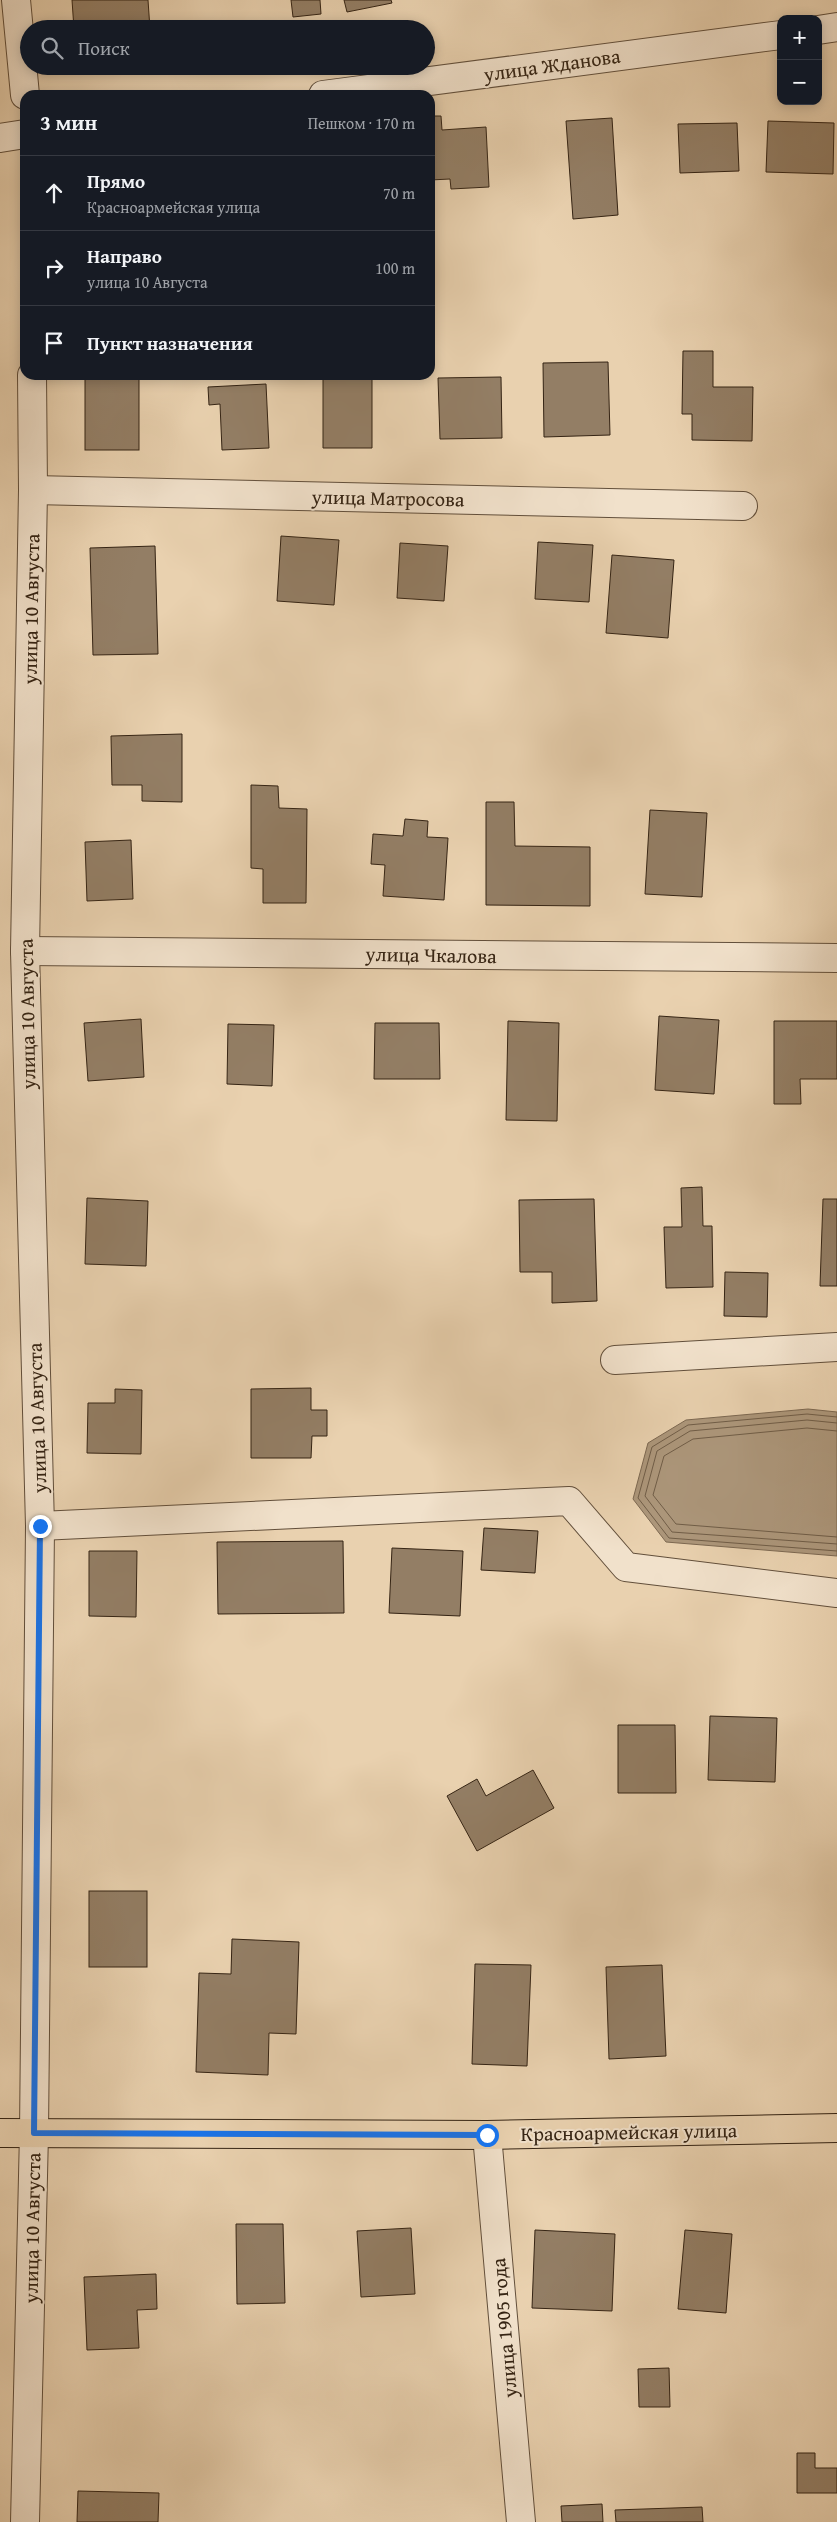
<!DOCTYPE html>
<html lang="ru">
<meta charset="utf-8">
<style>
body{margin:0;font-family:"Gentium Book Plus",serif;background:#242831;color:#f1f3f6}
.controls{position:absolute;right:15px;top:15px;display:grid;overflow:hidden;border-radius:10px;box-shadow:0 2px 12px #0003}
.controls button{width:45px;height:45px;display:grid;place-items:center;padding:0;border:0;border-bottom:1px solid #363941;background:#171b24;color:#f1f3f6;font:25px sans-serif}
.stop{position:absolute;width:15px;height:15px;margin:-11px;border:4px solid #1a73e8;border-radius:50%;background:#fff}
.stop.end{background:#1a73e8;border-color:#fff;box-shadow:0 1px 5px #0008}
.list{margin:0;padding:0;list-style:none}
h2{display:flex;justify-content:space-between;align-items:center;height:65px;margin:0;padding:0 20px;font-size:21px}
h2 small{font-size:16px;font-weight:400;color:#9ea1a6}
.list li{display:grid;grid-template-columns:32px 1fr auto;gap:15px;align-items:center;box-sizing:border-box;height:75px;padding:0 20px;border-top:1px solid #363941}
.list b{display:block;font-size:19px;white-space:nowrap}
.list p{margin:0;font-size:16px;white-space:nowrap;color:#9ea1a6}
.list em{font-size:16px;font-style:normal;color:#9ea1a6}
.icon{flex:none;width:28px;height:28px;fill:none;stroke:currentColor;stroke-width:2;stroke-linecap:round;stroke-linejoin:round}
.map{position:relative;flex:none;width:837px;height:2522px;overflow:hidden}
.search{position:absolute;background:#171b24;box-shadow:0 2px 12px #0003;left:20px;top:20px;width:415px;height:55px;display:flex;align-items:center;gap:12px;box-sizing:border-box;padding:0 18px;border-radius:28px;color:#9ea1a6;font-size:19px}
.panel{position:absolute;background:#171b24;box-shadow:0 2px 12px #0003;left:20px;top:90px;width:415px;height:290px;border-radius:15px}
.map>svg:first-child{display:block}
</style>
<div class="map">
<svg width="837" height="2522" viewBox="0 0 837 2522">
<rect width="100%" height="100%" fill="#e9d1af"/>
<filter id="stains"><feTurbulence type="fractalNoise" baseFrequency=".004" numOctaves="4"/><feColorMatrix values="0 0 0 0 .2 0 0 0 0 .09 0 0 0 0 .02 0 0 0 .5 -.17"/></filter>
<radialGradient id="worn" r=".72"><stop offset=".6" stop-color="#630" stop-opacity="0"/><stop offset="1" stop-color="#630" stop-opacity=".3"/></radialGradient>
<polygon fill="#ac967a" stroke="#7c6851" points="808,1409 837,1412 837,1556 666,1542 633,1499 648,1443 686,1420"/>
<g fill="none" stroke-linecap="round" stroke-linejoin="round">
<g stroke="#705d47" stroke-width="1">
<polyline points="837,1417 807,1414 688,1425 652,1447 638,1498 669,1538 837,1551"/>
<polyline points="837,1423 807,1420 690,1431 657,1451 645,1496 672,1532 837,1544"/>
<polyline points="837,1431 807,1428 693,1439 664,1456 653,1495 676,1524 837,1537"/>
</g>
</g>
<g fill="#937e65" stroke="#352414">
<polygon points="72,0 148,0 150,29 74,29"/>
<polygon points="291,0 320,0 321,14 293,17"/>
<polygon points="344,0 391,0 392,3 347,12"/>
<polygon points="430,116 441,116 442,130 486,127 489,187 451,189 450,179 430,180"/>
<polygon points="612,118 618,215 573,219 566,121"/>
<polygon points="768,121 834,123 833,174 766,172"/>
<polygon points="737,123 739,171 680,173 678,124"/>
<polygon points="683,351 713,351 713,387 753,387 752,441 692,440 692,414 682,414"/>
<polygon points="608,362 610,435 544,437 543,363"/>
<rect x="85" y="375" width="54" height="75"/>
<polygon points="372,375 372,448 323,448 323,376 309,375"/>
<polygon points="501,377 502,438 440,439 438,378"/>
<polygon points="266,384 269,448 222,450 220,404 209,405 208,387"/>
<polygon points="281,536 339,540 334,605 277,601"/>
<polygon points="538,542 593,545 589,602 535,599"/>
<polygon points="400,543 448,546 444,601 397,598"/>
<polygon points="155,546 158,654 93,655 90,548"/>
<polygon points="612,555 674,560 668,638 606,633"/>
<polygon points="182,734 182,802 142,801 142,785 112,785 111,736"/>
<polygon points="251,785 278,786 279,808 307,809 306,903 263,903 263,869 251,868"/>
<polygon points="486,802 514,802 515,846 590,847 590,906 486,905"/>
<polygon points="650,810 707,813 702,897 645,894"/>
<polygon points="405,819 428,821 427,837 448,838 444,900 383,896 385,865 371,864 373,834 403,836"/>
<polygon points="131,840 133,899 87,901 85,842"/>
<polygon points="659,1016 719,1020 714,1094 655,1090"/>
<polygon points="141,1019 144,1077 88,1081 84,1023"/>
<polygon points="508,1021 559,1023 557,1121 506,1120"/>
<polygon points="774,1021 837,1021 837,1079 800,1079 801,1104 774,1104"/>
<polygon points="375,1023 439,1023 440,1079 374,1079"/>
<polygon points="228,1024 274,1025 272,1086 227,1084"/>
<polygon points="702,1187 703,1226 712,1226 713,1287 666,1288 664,1227 682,1227 681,1188"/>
<polygon points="87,1198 148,1201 146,1266 85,1264"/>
<polygon points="594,1199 597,1301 552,1303 552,1272 520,1272 519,1200"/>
<polygon points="823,1199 837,1199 837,1286 820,1286"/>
<polygon points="725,1272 768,1273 767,1317 724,1316"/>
<polygon points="311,1388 311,1410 327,1410 327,1436 312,1436 311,1458 251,1458 251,1389"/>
<polygon points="115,1389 142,1390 141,1454 87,1453 88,1403 115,1403"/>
<polygon points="484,1528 538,1531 535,1573 481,1570"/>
<polygon points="343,1541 344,1613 218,1614 217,1542"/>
<polygon points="392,1548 463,1551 460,1616 389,1613"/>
<polygon points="89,1551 137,1551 136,1617 89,1616"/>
<polygon points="710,1716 777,1718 775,1782 708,1780"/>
<polygon points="618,1725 675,1725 676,1793 618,1793"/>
<polygon points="533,1770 554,1808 477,1851 447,1796 477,1779 486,1796"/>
<rect x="89" y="1891" width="58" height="76"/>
<polygon points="232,1939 299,1942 296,2034 269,2033 268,2075 196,2072 199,1973 231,1974"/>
<polygon points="475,1964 531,1965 527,2066 472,2064"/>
<polygon points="662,1965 666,2056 609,2059 606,1967"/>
<polygon points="236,2224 283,2224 285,2303 237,2304"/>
<polygon points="411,2228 415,2294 361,2297 357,2231"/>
<polygon points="535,2230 615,2234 612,2311 532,2308"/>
<polygon points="685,2230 732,2234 726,2313 678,2309"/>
<polygon points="156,2274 157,2309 137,2310 139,2348 87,2350 84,2277"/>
<polygon points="669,2368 670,2407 639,2407 638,2369"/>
<polygon points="797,2453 815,2453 815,2468 837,2468 837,2493 797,2493"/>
<polygon points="78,2491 159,2493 158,2522 77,2522"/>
<polygon points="602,2504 603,2522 562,2522 561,2506"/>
<polygon points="702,2507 703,2522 616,2522 615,2510"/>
</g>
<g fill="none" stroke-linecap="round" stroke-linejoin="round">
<defs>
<g id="minor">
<polyline points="16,0 25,95"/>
<polyline points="818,30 837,27"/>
<polyline points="323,95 781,35"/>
<polyline points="0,138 25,134"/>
<polyline points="33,490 743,506"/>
<polyline points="25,951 837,958"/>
<polyline points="615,1360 837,1347"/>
<polyline points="40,1526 569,1501 626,1567 837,1593"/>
<polyline points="487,2135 521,2522"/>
<polyline points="25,2522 34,2133 40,1526 25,951 33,490 32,375"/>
</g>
<polyline id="major" points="0,2133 487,2135 837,2128"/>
</defs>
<use href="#minor" stroke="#624f3b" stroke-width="30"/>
<use href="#major" stroke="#352414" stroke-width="30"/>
<use href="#minor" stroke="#f1e1cb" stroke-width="28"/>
<use href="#major" stroke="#e9d1af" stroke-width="28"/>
</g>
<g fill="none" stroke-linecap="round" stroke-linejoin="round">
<polyline stroke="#1a73e8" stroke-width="6" points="40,1526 34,2133 487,2135"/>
</g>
<g text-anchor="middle" stroke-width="4" stroke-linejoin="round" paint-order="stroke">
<g font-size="20" fill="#352414" stroke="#f1e1cb">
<text transform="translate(552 65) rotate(-8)" y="7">улица Жданова</text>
<text transform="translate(388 498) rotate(1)" y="7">улица Матросова</text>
<text transform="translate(31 609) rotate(-89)" y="7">улица 10 Августа</text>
<text transform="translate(431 955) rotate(1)" y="7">улица Чкалова</text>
<text transform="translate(27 1014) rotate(-91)" y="7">улица 10 Августа</text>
<text transform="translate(37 1418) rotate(-92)" y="7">улица 10 Августа</text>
<text transform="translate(629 2132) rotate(-1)" y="7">Красноармейская улица</text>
<text transform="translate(32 2228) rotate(-89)" y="7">улица 10 Августа</text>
<text transform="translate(504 2328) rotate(-95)" y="7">улица 1905 года</text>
</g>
</g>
<rect width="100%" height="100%" filter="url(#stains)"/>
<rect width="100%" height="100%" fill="url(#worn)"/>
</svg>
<div class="controls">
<button>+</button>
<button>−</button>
</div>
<div class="stop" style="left:487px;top:2135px"></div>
<div class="stop end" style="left:40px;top:1526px"></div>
<div class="search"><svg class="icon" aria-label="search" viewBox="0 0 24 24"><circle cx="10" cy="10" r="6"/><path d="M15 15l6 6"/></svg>Поиск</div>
<section class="panel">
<h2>3 мин<small>Пешком · 170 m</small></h2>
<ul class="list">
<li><svg class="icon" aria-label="ahead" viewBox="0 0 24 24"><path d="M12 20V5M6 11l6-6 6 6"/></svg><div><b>Прямо</b><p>Красноармейская улица</p></div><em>70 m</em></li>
<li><svg class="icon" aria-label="right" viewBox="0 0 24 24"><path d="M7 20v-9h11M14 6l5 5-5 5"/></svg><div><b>Направо</b><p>улица 10 Августа</p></div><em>100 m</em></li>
<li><svg class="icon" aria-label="arrive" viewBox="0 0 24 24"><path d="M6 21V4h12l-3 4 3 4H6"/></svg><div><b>Пункт назначения</b></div></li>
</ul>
</section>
</div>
